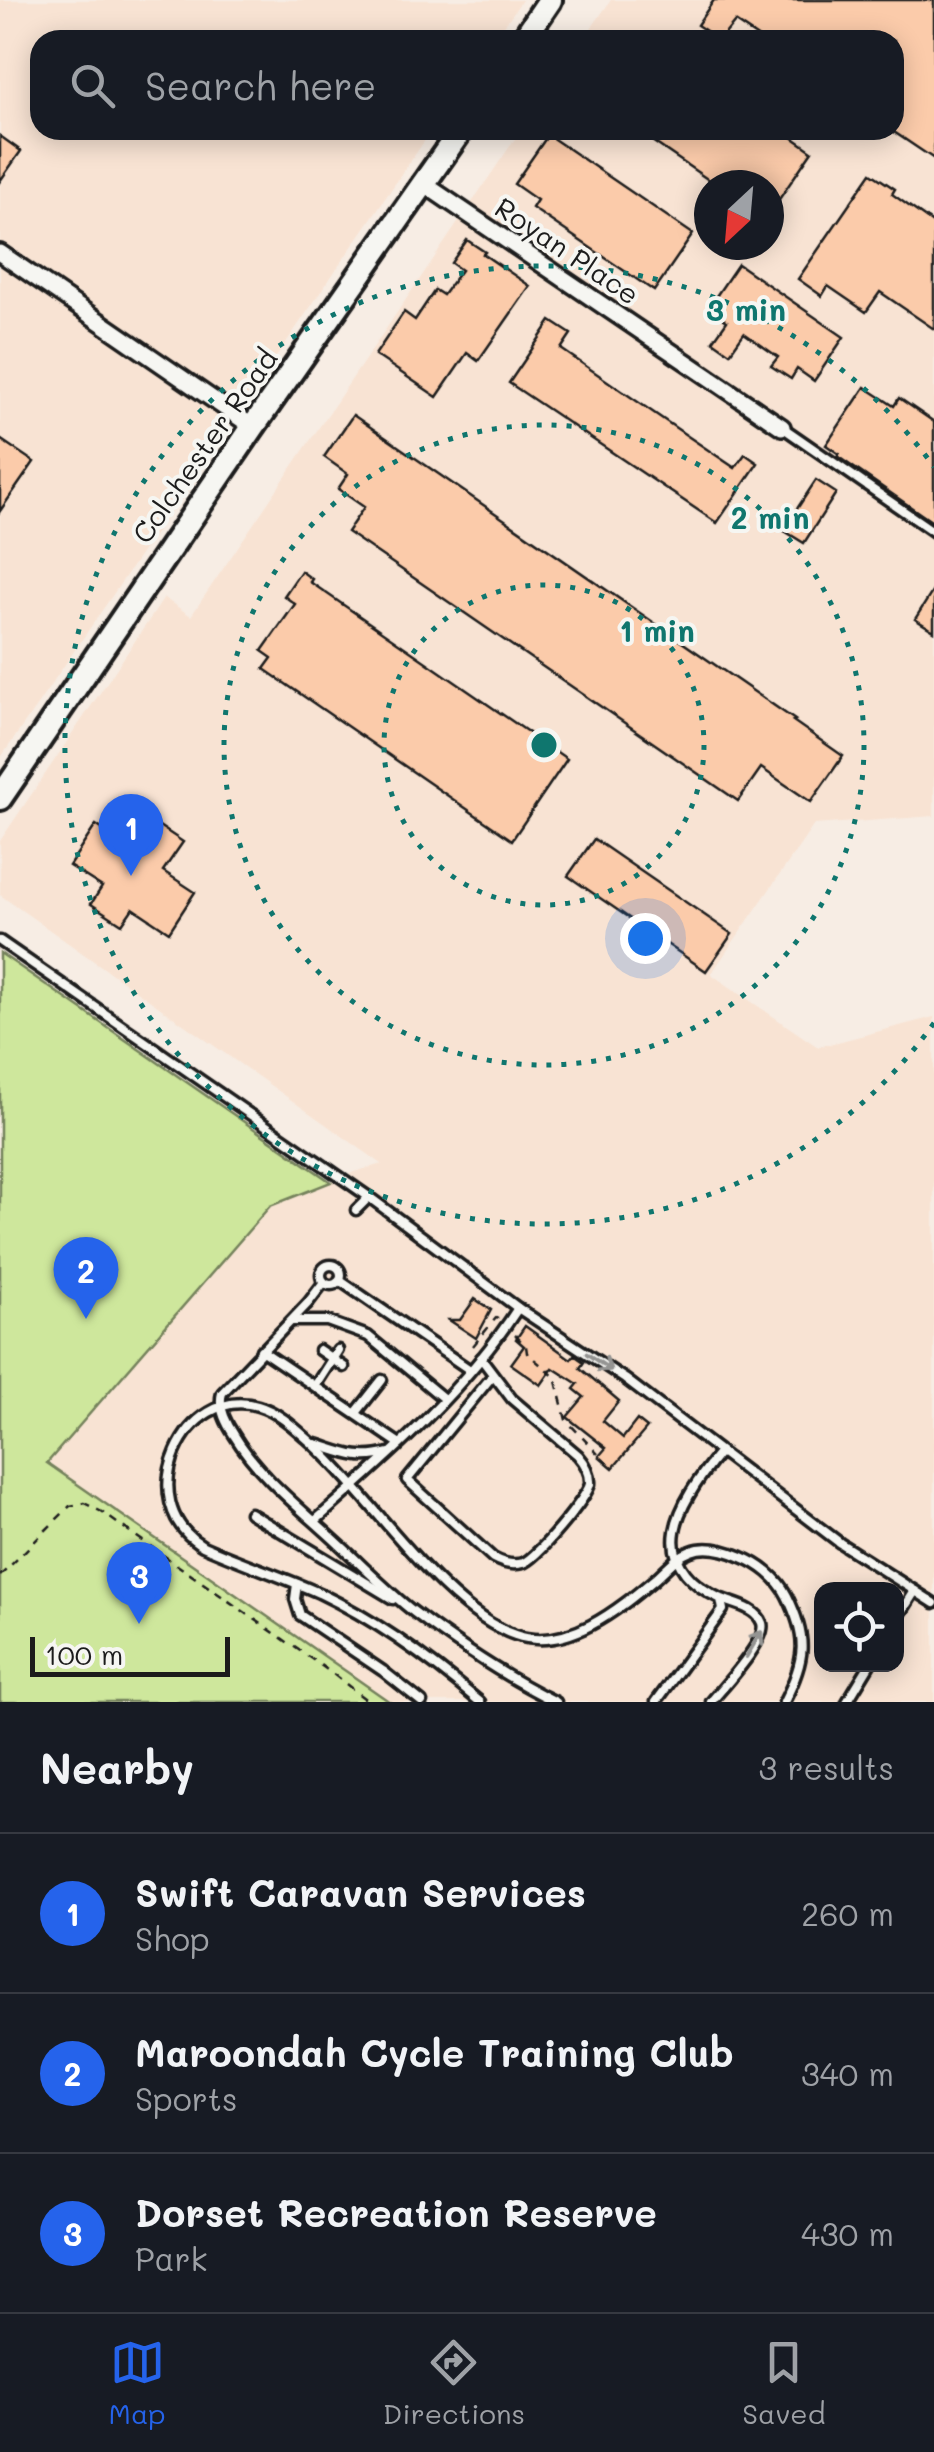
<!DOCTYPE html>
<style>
body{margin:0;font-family:Mali,sans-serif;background:#242831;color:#f1f3f6}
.controls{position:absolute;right:30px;bottom:30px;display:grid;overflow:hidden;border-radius:20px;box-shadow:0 5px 25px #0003}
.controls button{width:90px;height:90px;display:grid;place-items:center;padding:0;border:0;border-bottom:2px solid #363941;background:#171b24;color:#f1f3f6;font:50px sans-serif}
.compass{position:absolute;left:694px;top:170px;width:90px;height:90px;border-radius:50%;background:#171b24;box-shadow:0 5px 25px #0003;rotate:206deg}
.scale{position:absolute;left:30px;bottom:25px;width:200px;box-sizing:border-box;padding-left:10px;border:5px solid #1c1c1c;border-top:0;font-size:28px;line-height:35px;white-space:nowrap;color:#1c1c1c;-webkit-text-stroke:8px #f6f6f2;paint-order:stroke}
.you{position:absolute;left:645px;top:938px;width:35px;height:35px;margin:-25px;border:8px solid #fff;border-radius:50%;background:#1a73e8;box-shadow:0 0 0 15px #1a73e833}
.badge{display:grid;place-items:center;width:65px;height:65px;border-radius:50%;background:#2563eb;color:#fff;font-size:32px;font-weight:700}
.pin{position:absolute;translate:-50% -82px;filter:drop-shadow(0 2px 5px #0008)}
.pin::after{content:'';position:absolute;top:52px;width:35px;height:30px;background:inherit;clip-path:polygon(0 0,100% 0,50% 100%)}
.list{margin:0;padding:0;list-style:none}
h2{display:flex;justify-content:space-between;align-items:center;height:130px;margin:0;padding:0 40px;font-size:42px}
h2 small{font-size:32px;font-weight:400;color:#9ea1a6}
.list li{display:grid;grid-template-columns:65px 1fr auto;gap:30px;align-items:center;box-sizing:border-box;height:160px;padding:0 40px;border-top:2px solid #363941}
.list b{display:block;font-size:38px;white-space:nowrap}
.list p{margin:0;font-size:32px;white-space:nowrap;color:#9ea1a6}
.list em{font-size:32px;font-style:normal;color:#9ea1a6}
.icon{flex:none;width:55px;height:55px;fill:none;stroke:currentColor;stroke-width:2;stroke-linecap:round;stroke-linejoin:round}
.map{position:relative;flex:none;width:934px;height:1702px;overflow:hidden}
.search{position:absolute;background:#171b24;box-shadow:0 5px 25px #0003;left:30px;right:30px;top:30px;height:110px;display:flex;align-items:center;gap:25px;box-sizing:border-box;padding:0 35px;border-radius:30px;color:#9ea1a6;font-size:38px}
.sheet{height:610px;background:#171b24}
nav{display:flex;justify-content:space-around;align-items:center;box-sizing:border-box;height:140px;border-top:2px solid #363941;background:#171b24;font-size:28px;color:#9ea1a6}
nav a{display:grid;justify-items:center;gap:5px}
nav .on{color:#2563eb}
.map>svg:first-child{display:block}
</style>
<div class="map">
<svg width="934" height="1702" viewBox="0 0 934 1702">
<rect width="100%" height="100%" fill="#f7ede4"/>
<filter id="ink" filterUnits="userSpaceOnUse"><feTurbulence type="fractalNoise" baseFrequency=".01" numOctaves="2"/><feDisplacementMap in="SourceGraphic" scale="20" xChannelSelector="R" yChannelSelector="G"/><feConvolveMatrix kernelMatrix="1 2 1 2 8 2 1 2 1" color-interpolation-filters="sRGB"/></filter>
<g filter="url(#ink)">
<g fill="#f8e3d3" fill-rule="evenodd">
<polygon points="0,0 522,0 494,40 40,40 40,130 432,130 0,759"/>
<path d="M 611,0 L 934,0 L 934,816 L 814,825 L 711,974 L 818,1047 L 934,1017 L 934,1702 L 390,1702 L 47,1463 L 270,1206 L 354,1172 L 382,1164 L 0,895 L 0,841 L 164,598 L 191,616 L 521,130 L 894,130 L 894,40 L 583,40 ZM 709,185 L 769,185 L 769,245 L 709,245 ZM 822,1590 L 896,1590 L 896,1664 L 822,1664 Z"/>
</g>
<polygon fill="#cee79c" stroke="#75825c" stroke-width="2.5" points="0,953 331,1182 270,1206 47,1463 390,1702 0,1702"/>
<g fill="#fbcbaa" stroke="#1c1c1c" stroke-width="2.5">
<polygon points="714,0 934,0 934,159 894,132 894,40 762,40 735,22 720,40 697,25"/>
<polygon points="636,130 782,130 812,151 769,214 769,185 716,185"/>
<polygon points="548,135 693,234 654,291 532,208 537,200 514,184"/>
<polygon points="0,136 21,151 0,181"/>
<polygon points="871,173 895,189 892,194 934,224 934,329 880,292 866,312 828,286 822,296 798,279"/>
<polygon points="467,240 485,252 483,254 530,286 478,361 467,353 437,397 375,355 404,312 415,320 435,290 443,295 461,270 451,263"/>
<polygon points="738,264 844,337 814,381 797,369 791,379 771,366 778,357 744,333 730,353 713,341 727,321 708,308"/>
<polygon points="551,321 571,334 561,349 689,437 735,468 745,454 758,463 717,523 509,383"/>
<polygon points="865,387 894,406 899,398 934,422 934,523 837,456 839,454 826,445"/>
<polygon points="353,415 795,720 793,721 843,756 811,802 761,768 738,801 347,532 364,507 338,489 348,474 324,457"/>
<polygon points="0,439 34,462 0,511"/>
<polygon points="816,480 836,493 804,543 783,530"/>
<polygon points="301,571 312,579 310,582 567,759 512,840 264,669 272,658 262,651 295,604 284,596"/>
<polygon points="934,589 934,631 915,619"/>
<polygon points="144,816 183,842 163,871 195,892 169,932 133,908 122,924 91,904 102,887 69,866 96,825 125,845"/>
<polygon points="594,839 732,934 706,971 568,876"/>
<polygon points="475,1299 491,1310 476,1338 449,1320 460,1320"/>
<polygon points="525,1326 571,1359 574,1355 584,1362 580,1368 619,1401 603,1421 623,1438 637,1420 647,1428 613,1468 599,1456 606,1448 567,1417 584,1397 574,1389 578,1384 553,1368 541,1385 511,1364 524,1346 516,1339"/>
</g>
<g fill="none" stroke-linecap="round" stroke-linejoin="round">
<defs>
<g id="lane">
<polyline points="782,427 934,532"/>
<polyline points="0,941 369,1197 518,1308 625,1379 840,1543 934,1603"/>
<polyline points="356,1210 369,1197"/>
<circle cx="331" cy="1275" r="10"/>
<polyline points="339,1280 470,1370"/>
<path d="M 324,1282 L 308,1303 L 222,1393 C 218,1406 226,1423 234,1435 C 260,1478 304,1511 340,1545 C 364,1567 388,1592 414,1612 C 459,1646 505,1677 556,1702"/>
<polyline points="292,1321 327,1321 368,1336 444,1399"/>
<polyline points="261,1350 400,1444"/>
<polyline points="319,1350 344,1367"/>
<path d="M 481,1358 L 512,1399 L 578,1455 C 585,1463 591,1472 590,1484 C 587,1498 536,1559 523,1563 C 512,1566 502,1563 493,1558 L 407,1480 L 493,1375"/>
<polyline points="315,1386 338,1350"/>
<polyline points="356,1413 382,1380"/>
<path d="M 316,1444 C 345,1453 358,1461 389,1453"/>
<polyline points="250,1513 393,1599"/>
<path d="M 315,1521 C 388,1457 465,1390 518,1308"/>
<polyline points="297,1584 295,1599 300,1615 383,1671 422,1702"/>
<polyline points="896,1621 915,1591"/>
<path d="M 480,1702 C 431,1660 378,1621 319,1593 C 281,1576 241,1563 203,1546 C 129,1502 186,1384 258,1406 C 279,1412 297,1430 313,1444 C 372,1497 443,1610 515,1635 C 567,1653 619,1609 656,1578 C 667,1568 677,1556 691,1551 C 707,1545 728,1551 742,1557 C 760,1564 778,1578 787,1596 C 808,1638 806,1659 784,1702"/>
<path d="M 656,1702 L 723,1610 L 721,1599 C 642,1562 678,1503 720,1452"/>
<path d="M 711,1702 C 722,1688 768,1640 762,1623 C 757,1608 734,1604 722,1599"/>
<polyline points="847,1702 870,1664"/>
</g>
<g id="street">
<polyline points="424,184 782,427"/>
<polyline points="0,253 253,427"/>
</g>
<g id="secondary">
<polyline points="523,40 550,0"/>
<polyline points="0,798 253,427 461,130"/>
</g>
</defs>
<use href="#lane" stroke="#1c1c1c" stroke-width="15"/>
<use href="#street" stroke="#1c1c1c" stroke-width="22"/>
<use href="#secondary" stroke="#1c1c1c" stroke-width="30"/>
<g stroke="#1c1c1c" stroke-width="2.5" stroke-dasharray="8 8" stroke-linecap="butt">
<polyline points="515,1335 526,1346 527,1353 555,1377 566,1420 598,1454"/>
<polyline points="473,1346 496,1318 498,1319"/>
<polyline points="0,1576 70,1506 84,1503 100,1511 333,1674 369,1702"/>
</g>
<use href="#lane" stroke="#f6f6f2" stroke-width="8"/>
<use href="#street" stroke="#f6f6f2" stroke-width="15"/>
<use href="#secondary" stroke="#f6f6f2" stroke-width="22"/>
</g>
<defs><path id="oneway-shaft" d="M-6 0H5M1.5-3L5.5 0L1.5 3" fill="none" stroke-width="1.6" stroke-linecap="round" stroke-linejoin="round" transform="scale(2.5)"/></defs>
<g stroke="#949492">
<use href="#oneway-shaft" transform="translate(599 1362) rotate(34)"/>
<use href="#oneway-shaft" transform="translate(754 1644) rotate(-59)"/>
</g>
</g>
<g fill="none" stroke="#0f766e" stroke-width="5" stroke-dasharray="5 10">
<circle cx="544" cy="745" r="160"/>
<circle cx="544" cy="745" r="320"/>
<path d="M934 1023A479 479 0 1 1 934 467"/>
</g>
<g text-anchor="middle" stroke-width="8" stroke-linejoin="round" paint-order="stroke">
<g font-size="28" fill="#1c1c1c" stroke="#f6f6f2">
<text transform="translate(567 251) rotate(34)" y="10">Royan Place</text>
<text transform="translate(205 446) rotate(-55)" y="10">Colchester Road</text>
</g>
</g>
<circle cx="544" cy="745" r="15" fill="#0f766e" stroke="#f6f6f2" stroke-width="5"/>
<g font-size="30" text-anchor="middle" font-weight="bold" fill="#0f766e" stroke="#f6f6f2" stroke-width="8" stroke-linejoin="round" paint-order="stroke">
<text x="746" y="321">3 min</text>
<text x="770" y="529">2 min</text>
<text x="657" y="642">1 min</text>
</g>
</svg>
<div class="controls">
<button><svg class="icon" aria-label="locate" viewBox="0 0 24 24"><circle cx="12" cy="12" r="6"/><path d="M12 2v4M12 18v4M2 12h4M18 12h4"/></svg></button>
</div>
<svg class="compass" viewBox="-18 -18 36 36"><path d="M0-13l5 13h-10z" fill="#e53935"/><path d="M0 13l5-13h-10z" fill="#9ea1a6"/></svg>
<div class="scale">100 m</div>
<div class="you"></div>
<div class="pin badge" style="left:131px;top:876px">1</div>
<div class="pin badge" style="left:86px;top:1319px">2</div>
<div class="pin badge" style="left:139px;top:1624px">3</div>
<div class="search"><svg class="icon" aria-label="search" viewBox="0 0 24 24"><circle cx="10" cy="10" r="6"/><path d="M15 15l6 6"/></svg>Search here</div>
</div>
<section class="sheet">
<h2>Nearby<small>3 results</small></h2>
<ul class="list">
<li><span class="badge">1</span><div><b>Swift Caravan Services</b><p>Shop</p></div><em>260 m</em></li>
<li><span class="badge">2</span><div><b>Maroondah Cycle Training Club</b><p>Sports</p></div><em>340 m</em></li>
<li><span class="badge">3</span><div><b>Dorset Recreation Reserve</b><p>Park</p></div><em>430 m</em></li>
</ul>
</section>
<nav>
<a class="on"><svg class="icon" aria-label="map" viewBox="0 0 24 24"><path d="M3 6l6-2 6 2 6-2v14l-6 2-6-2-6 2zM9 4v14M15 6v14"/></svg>Map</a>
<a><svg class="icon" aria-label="directions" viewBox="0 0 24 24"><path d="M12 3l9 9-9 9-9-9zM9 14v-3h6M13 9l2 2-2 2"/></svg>Directions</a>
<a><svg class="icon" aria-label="saved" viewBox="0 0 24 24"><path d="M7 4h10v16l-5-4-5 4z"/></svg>Saved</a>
</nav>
